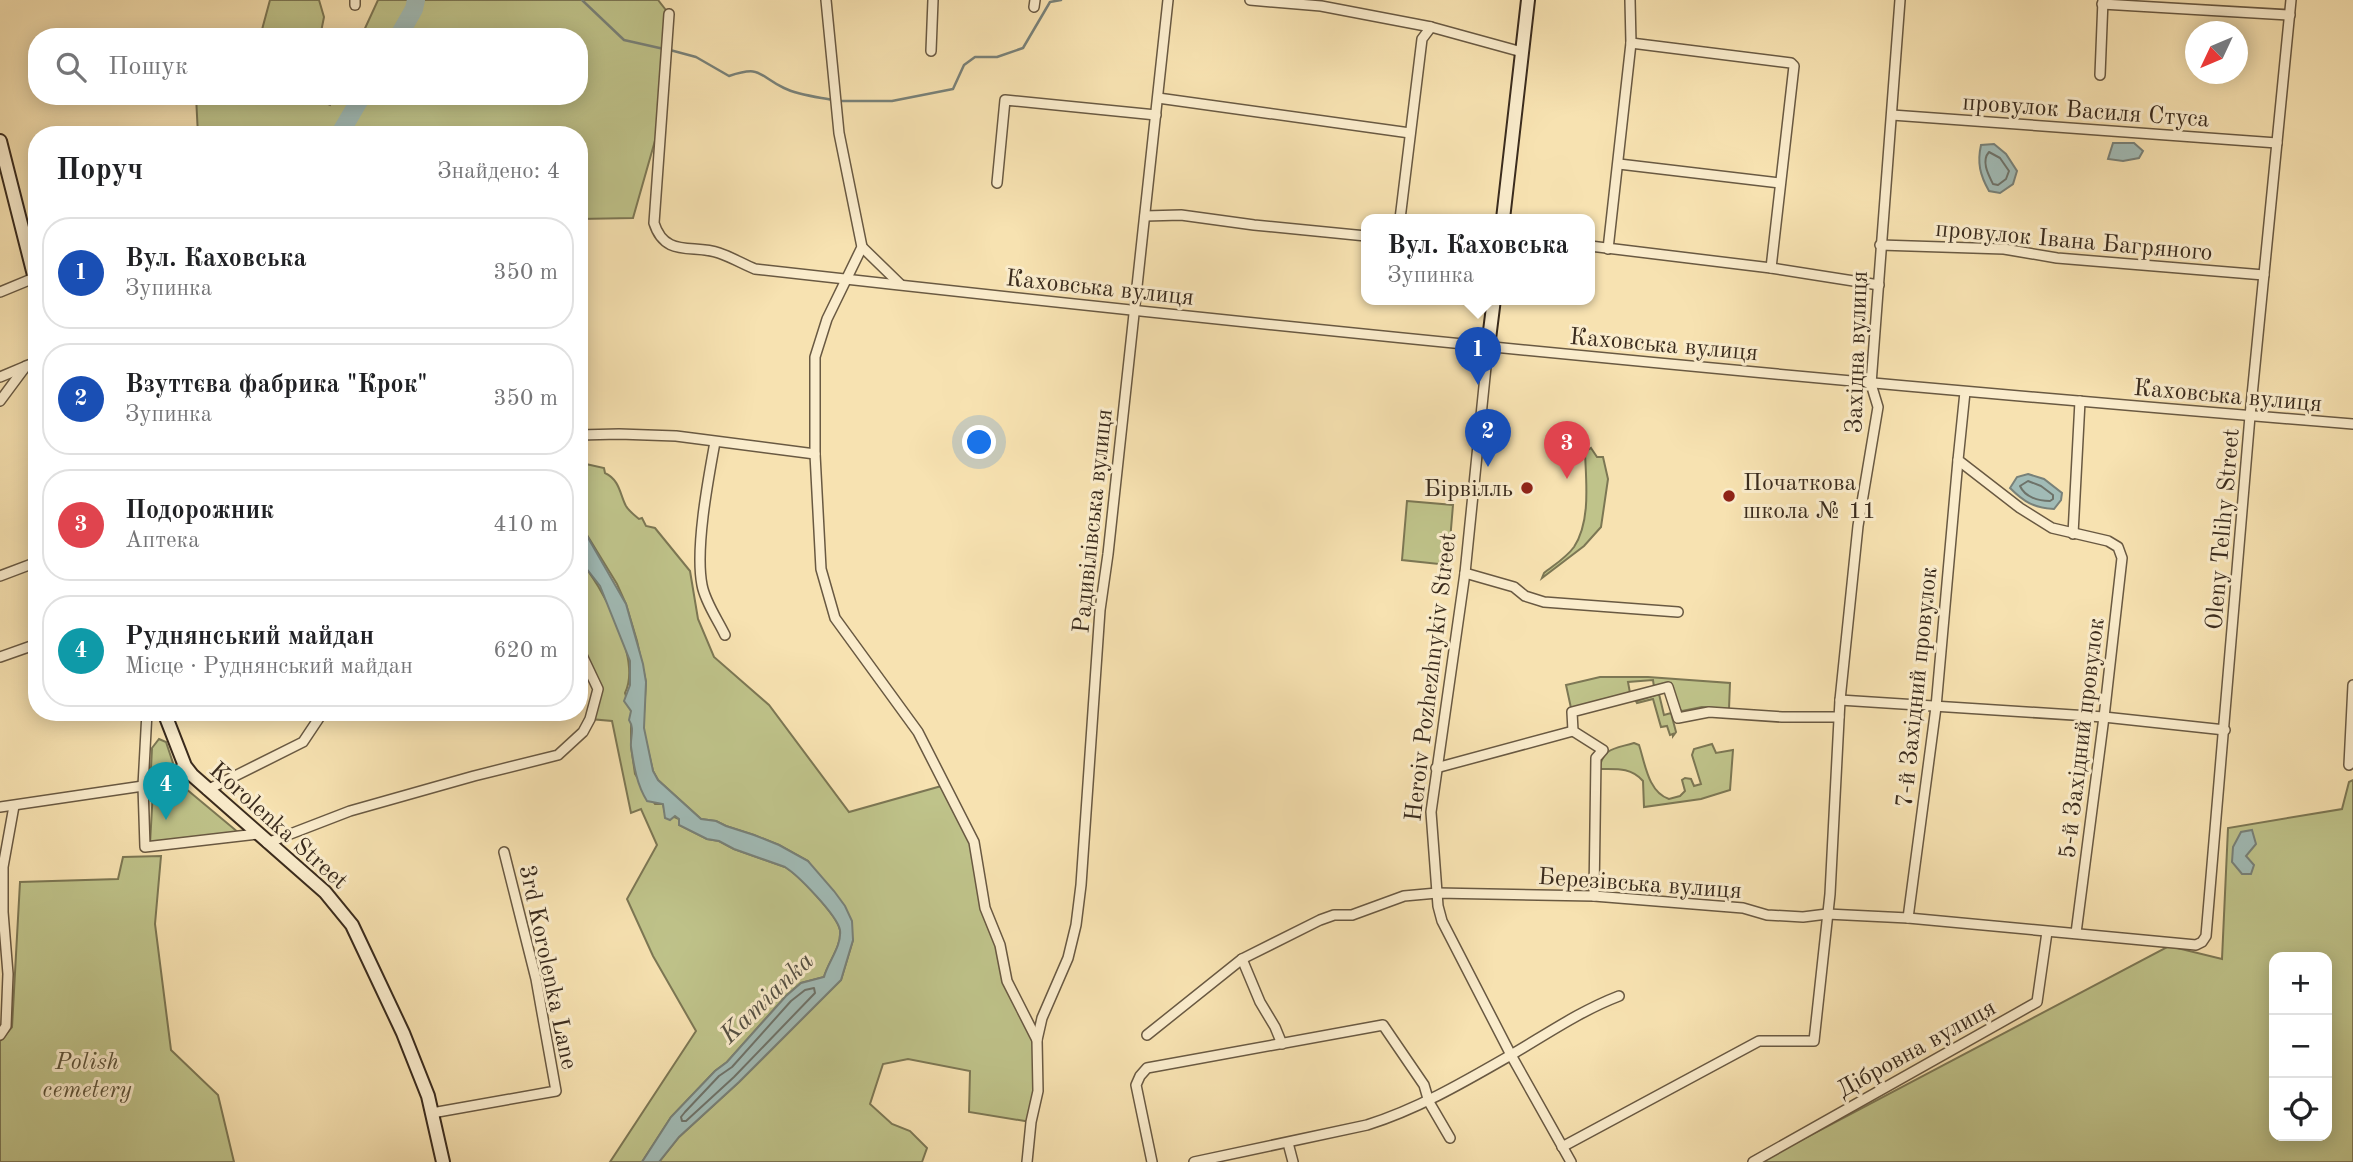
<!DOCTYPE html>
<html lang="uk">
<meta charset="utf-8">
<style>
body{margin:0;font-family:"Old Standard TT",serif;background:#f6f6f6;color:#202124}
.controls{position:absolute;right:21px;bottom:21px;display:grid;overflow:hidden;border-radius:14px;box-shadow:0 4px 18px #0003}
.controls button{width:63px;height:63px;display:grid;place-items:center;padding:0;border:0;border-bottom:2px solid #e0e0e0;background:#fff;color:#202124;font:35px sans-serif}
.compass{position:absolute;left:2185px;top:21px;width:63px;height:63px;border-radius:50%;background:#fff;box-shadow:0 4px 18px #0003;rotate:226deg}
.you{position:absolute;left:980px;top:443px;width:24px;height:24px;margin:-18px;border:5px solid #fff;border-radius:50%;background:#1a73e8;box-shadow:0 0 0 10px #1a73e833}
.badge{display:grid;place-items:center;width:46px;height:46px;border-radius:50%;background:#db2777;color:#fff;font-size:23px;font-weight:700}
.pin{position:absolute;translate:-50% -58px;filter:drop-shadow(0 2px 4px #0008)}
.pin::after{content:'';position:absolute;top:37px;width:24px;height:21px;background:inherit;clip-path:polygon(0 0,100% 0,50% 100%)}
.popup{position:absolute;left:1361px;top:214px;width:234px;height:91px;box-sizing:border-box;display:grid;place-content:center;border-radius:14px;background:#fff;filter:drop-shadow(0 2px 5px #0005);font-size:23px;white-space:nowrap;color:#757577}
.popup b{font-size:26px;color:#202124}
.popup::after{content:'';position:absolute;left:50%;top:100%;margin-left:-14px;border:14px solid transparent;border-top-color:#fff}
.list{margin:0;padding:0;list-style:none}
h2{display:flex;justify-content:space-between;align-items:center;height:91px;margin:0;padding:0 28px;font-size:30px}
h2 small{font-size:23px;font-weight:400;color:#757577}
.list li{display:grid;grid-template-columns:46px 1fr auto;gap:21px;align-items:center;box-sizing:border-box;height:112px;margin:0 14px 14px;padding:0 14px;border:2px solid #e0e0e0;border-radius:28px}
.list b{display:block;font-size:26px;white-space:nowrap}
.list p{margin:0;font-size:23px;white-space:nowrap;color:#757577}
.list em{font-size:23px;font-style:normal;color:#757577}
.icon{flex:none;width:38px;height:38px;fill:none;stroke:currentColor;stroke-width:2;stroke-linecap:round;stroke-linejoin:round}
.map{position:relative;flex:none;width:2353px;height:1162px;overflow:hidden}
.search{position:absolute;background:#fff;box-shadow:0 4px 18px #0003;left:28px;top:28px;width:560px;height:77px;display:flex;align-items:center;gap:18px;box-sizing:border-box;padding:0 24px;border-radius:28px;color:#757577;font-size:26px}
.panel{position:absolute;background:#fff;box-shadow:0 4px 18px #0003;left:28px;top:126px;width:560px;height:595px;border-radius:28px}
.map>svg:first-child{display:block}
</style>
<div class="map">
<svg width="2353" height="1162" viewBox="0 0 2353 1162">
<rect width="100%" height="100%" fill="#f7e2b1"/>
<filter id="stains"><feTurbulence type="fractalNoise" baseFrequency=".00286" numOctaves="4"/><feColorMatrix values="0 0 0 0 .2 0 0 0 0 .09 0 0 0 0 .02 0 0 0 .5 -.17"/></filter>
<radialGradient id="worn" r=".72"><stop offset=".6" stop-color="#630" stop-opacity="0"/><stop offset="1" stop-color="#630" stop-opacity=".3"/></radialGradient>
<g fill="#bfc38a" stroke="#7c7754" stroke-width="2" fill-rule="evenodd">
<polygon points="270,0 319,0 324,17 320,37 260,37"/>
<polygon points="378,0 658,0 669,14 662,116 633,218 579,219 579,135 198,135 196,96 310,96 330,105 334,96 579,96 579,37 361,37"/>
<path d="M 1591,448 L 1597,457 L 1603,457 L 1608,479 L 1601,527 L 1584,546 L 1542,578 L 1544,573 C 1554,565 1566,558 1574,547 C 1591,521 1586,482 1585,452 Z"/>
<path d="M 579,458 L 586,464 L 604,468 L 605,473 C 620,480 620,495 626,506 C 629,511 634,515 639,519 L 642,518 L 646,526 L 655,528 L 690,571 L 698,619 L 714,657 L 769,705 L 849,812 L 945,785 L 974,842 L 985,908 L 1007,981 L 1037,1040 L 1038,1091 L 1031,1122 L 969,1112 L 970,1071 L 908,1059 L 883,1064 L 870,1104 L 892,1124 L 910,1131 L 927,1148 L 922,1162 L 659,1162 L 679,1137 L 739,1082 L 841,980 L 853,940 L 808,861 L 779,845 L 754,835 L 726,826 L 716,821 L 701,819 L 658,780 L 653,771 L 643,728 L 646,682 L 637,641 L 626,604 L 617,584 L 579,522 Z"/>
<polygon points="1407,501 1453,505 1448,565 1402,560"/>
<path d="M 579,559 C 602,586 642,659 625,693 L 631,711 L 631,746 L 635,774 L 655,804 L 663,804 L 665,813 L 679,819 L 679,825 L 707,839 L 719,841 L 734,849 L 785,867 C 798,875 837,915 840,930 C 842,946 828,962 824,977 L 801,983 L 786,996 L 727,1062 L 715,1071 L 671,1117 L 642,1162 L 610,1162 L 696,1031 L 653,956 L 627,899 L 657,845 L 641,809 L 631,813 L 612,721 L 590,719 L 598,689 L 579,649 Z"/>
<polygon points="1600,677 1648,677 1730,683 1729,709 1702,707 1682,711 1678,708 1671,683 1654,687 1653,680 1628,682 1630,693 1571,708 1566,685"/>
<polygon points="1659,694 1664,715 1671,713 1676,732 1673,736 1673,734 1670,735 1667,726 1661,727 1653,699 1637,703 1636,701"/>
<polygon points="159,739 166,742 173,763 156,773 151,768 152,748"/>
<path d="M 1634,743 L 1639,745 C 1645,763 1648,792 1669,799 L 1680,796 L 1685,791 L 1682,780 L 1685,778 L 1691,779 L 1694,786 L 1701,784 L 1692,755 L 1694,749 L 1712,744 L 1716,753 L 1733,750 L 1730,790 L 1701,799 L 1644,807 L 1643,781 C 1631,767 1616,769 1599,769 C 1604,747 1614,749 1634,743 Z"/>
<polygon points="173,778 239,833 150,844 153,790 156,785"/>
<path d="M 2353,780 L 2353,1162 L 1760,1162 L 2169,946 L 2222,959 L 2228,828 L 2342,809 L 2349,782 ZM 2274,957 L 2327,957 L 2327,1136 L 2274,1136 Z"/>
<polygon points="161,856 155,924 171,1050 218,1095 234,1162 0,1162 0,1041 12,1027 20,882 118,879 123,857"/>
</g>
<g fill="#a1bbb6" stroke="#788179" stroke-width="2">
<polygon points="2113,143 2134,143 2143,151 2139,158 2123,161 2108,159"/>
<path d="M 1994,144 L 2006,154 L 2017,171 L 2013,184 L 2000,193 L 1989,191 C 1980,175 1977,163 1981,145 Z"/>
<path d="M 2028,474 L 2044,479 L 2062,493 L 2061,500 L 2054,509 C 2034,508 2024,502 2010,488 L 2017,477 Z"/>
<path d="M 579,522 L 626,604 L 643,664 L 646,682 L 644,728 L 653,771 L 658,780 L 701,819 L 716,821 L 726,826 L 754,835 L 779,845 L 808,861 L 834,891 L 845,906 L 852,921 L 853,940 L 841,980 L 739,1082 L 679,1137 L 659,1162 L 642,1162 L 671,1117 L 715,1071 L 727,1062 L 786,996 L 801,983 L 824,977 C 828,962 842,946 840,930 C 837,915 798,875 785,867 L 734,849 L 719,841 L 707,839 L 679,825 L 679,819 L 675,816 L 670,820 L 665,818 L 663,804 L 647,801 C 637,785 634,767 631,747 C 630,737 635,729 629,720 L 631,711 L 624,701 L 630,685 L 630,661 L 600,586 L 579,559 Z"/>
<polygon points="2252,830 2256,844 2246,856 2254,865 2251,874 2242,874 2232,862 2233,847 2241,832"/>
</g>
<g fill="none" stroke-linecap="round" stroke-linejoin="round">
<g stroke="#6e736a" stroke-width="2">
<path d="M 1989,152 L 2000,158 L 2009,171 L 2006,179 L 1998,185 L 1993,184 C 1988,174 1981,161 1989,152 Z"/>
<path d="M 2028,481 L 2041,486 L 2053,495 L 2053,499 L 2050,501 C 2038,501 2025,497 2020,486 Z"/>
<polygon points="814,988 815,993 734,1077 686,1121 682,1121 681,1117 685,1112 719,1076 732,1067 791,1001 805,990"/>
</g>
<g stroke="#788179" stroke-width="2.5">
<polyline points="582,0 624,40 664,49"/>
<path d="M 670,50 L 696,57 L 729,76 C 762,65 757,75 784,88 C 798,95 817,97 832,100"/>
<polyline points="839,101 892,101 953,89 964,65 975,57 997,57 1023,48 1050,2 1061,0"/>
<polyline points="35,176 37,177"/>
</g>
<g stroke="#a1bbb6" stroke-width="18">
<polyline points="398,37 414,9 416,0"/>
<polyline points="339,135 362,96"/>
</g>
<defs>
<g id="street">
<polyline points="355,0 355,5"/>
<polyline points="826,0 839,133 862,247 827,319 815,357 815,454 821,569 835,618 918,732 974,842 985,908 1000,945 1007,981 1037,1040 1038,1091 1031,1122 1027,1162"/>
<polyline points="1250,0 1321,6 1431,27 1522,52"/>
<polyline points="2102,4 2290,15"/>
<polyline points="1034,7 1035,0"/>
<path d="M 669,14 L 654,223 C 665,258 693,244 719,253 C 731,257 743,264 755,269 C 1287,329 1819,381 2353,424"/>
<polyline points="1631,43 1791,63 1794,66 1771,268"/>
<polyline points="931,51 933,0"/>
<polyline points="2100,75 2103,0"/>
<polyline points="1158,98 1410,133"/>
<polyline points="1892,115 2277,143"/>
<polyline points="1619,164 1780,183"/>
<polyline points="997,183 1005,100 1156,115"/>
<polyline points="1145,216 1181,215 1254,225 1366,236"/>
<polyline points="1400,219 1422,39 1431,27"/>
<polyline points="1880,245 2004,249 2057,258 2264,275"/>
<polyline points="1590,246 1771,268 1879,285"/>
<polyline points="862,247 900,284"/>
<polyline points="1608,249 1631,43 1630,0"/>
<polyline points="0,292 34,278"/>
<polyline points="1488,347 1465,573 1431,812 1438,906 1442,921 1511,1055 1571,1162"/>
<polyline points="0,377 24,367"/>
<polyline points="1965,392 1958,460 2020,508 2052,528 2108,541 2118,547 2122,558 2104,717 2076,933"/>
<polyline points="0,401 26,366 37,362"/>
<polyline points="579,435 619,434 676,436 815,454"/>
<path d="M 715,442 C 708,480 695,549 702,585 C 705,602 718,620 725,635"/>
<polyline points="2073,534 2080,401"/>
<polyline points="1465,573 1514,587 1525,596 1544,602 1678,612"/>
<polyline points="0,576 37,562"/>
<polyline points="0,657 37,644"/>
<polyline points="1840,700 2104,717 2225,730"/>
<polyline points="147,712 143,786 145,847 257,834"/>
<polyline points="2349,765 2353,685"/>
<polyline points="1436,768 1573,731"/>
<polyline points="207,790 303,742 323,712"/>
<polyline points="0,807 143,786 185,766"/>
<polyline points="267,843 350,811 474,776 558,755 583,732 590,719 598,689 580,651"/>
<polyline points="1594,896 1596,758 1603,750 1573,731 1572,712 1668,687 1678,718 1709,712 1782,717 1839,717"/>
<polyline points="1908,918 1936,707 1958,460"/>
<polyline points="1242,959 1260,1002 1275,1027 1282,1044"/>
<polyline points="0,1035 6,1026 8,974 3,912 3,867 14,806"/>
<polyline points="1147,1035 1242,959 1320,920 1334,915 1352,915 1404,896 1437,893 1594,896 1743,908 1767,915 1803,917 1827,914 1908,918 2196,945 2202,942 2206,936 2250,416 2291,0"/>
<polyline points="1037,1040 1042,1018 1068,958 1076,925 1081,885 1100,610 1108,554 1168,0"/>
<polyline points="432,1113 556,1091 536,979 504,852"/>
<polyline points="1288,1143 1293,1162"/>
<polyline points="1562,1147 1759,1041 1814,1041 1830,894 1840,700 1858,526 1878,407 1871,384 1900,0"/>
<polyline points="1152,1162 1136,1085 1140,1076 1147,1068 1383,1025 1424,1085 1429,1102 1450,1138"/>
<path d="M 1194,1162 L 1367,1125 C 1418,1109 1464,1082 1511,1055 C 1547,1034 1580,1011 1619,996"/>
<polyline points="1753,1162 2037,1002 2047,932"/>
</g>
<g id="secondary">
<polyline points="0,141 37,287"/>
<polyline points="1503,219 1528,0"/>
<polyline points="1488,347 1494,299"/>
<polyline points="164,712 185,766 192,775 325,892 352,925 403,1033 428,1096 443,1162"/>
</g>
</defs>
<use href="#street" stroke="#695942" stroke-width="12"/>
<use href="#secondary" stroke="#3a2b1d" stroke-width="16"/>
<use href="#street" stroke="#faeccc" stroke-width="9"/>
<use href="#secondary" stroke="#faeccc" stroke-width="12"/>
</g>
<g fill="#8f2418" stroke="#faeccc" stroke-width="2.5">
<circle cx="1527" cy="488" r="7"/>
<circle cx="1729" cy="496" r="7"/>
</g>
<g text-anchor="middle" stroke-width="6" stroke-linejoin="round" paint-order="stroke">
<g font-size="24" fill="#3a2b1d" stroke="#faeccc">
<text transform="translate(2086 110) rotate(4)" y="8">провулок Василя Стуса</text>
<text transform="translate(2074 240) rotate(5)" y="8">провулок Івана Багряного</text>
<text transform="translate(1100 287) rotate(6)" y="8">Каховська вулиця</text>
<text transform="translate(1664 344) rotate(5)" y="8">Каховська вулиця</text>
<text transform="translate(1856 352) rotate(-88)" y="8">Західна вулиця</text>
<text transform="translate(2228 395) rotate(5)" y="8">Каховська вулиця</text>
<text transform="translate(1092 521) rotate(-84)" y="8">Радивілівська вулиця</text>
<text transform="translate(2222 529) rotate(-85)" y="8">Oleny Telihy Street</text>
<text transform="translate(1430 677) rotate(-83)" y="8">Heroiv Pozhezhnykiv Street</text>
<text transform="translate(1916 687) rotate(-84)" y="8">7-й Західний провулок</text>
<text transform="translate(2081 738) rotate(-83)" y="8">5-й Західний провулок</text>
<text transform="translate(279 825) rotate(42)" y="8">Korolenka Street</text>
<text transform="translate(1640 883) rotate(4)" y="8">Березівська вулиця</text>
<text transform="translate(549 967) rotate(78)" y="8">3rd Korolenka Lane</text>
<text transform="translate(1916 1048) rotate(-29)" y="8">Дібровна вулиця</text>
</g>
<g font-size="24" fill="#3a2b1d" stroke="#faeccc" text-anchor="start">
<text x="1743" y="490">Початкова<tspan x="1743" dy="28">школа № 11</tspan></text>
<text x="1513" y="496" text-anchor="end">Бірвілль</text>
</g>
<g font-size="24" font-style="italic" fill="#5b5138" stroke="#faeccc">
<text x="87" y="1069">Polish<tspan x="87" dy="28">cemetery</tspan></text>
</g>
<g font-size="26" font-style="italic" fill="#544f43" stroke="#faeccc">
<text transform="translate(766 997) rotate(-44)" y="9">Kamianka</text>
</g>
</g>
<rect width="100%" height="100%" filter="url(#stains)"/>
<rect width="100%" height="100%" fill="url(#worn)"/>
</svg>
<div class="controls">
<button>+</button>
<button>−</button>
<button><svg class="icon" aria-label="locate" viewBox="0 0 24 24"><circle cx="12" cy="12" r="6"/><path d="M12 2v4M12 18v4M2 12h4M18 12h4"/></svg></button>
</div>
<svg class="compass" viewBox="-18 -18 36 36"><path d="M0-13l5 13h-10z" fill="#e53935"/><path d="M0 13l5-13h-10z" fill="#757577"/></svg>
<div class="you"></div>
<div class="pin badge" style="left:1478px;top:385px;background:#1a4fb4">1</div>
<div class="popup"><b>Вул. Каховська</b>Зупинка</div>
<div class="pin badge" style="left:1488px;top:467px;background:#1a4fb4">2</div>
<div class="pin badge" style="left:1567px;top:479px;background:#e0444e">3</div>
<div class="pin badge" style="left:166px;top:820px;background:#0f9aa8">4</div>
<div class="search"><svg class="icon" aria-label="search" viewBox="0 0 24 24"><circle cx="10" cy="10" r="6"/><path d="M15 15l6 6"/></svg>Пошук</div>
<section class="panel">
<h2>Поруч<small>Знайдено: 4</small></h2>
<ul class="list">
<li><span class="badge" style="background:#1a4fb4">1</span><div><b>Вул. Каховська</b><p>Зупинка</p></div><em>350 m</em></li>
<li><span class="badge" style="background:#1a4fb4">2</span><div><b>Взуттєва фабрика &quot;Крок&quot;</b><p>Зупинка</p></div><em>350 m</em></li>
<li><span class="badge" style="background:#e0444e">3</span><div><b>Подорожник</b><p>Аптека</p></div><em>410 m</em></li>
<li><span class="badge" style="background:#0f9aa8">4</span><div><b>Руднянський майдан</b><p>Місце · Руднянський майдан</p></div><em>620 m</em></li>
</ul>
</section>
</div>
